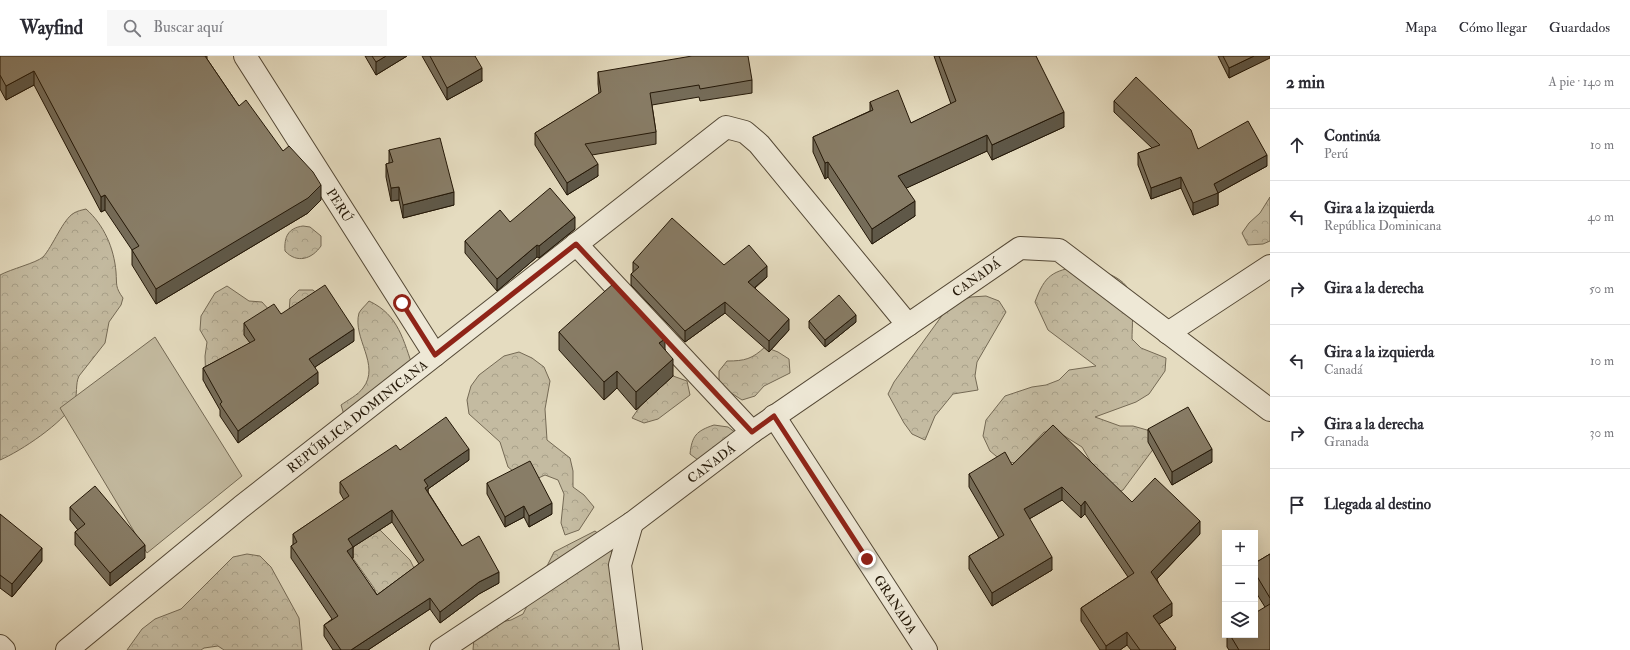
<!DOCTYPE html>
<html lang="es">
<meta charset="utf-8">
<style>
body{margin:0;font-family:"IM FELL Double Pica",serif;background:#f7f7f7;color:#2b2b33}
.controls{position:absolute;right:12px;bottom:12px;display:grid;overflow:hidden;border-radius:0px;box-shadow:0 4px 16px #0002}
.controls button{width:36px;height:36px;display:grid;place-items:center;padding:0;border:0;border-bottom:1px solid #e1e1e2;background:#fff;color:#2b2b33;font:20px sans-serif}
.stop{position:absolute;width:12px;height:12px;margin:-9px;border:3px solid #8f2418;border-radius:50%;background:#fff}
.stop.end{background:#8f2418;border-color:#fff;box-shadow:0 1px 4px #0008}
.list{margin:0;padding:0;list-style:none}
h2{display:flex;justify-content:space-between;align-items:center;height:52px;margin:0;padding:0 16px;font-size:17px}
h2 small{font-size:13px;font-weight:400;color:#7c7c81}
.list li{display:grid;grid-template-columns:26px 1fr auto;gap:12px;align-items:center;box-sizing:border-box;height:72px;padding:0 16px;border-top:1px solid #e1e1e2}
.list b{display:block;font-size:15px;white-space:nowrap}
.list p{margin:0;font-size:13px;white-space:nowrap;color:#7c7c81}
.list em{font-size:13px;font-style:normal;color:#7c7c81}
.icon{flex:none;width:22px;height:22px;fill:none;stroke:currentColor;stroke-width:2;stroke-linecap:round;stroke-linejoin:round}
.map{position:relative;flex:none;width:1270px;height:594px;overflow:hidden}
header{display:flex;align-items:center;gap:24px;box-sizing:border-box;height:56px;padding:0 20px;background:#fff;border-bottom:1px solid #e1e1e2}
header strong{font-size:19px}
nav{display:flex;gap:22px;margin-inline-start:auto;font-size:14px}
.search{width:280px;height:36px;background:#f7f7f7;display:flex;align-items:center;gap:10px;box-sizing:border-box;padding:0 14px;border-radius:0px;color:#7c7c81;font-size:15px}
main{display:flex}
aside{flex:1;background:#fff}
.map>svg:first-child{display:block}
</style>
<header>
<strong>Wayfind</strong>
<div class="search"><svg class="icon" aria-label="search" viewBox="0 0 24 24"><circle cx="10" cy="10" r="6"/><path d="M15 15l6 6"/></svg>Buscar aquí</div>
<nav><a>Mapa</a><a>Cómo llegar</a><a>Guardados</a></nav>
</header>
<main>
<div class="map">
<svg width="1270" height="594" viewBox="0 0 1270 594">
<defs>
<pattern id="forest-crowns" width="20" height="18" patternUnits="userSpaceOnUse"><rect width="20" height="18" fill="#c4bba1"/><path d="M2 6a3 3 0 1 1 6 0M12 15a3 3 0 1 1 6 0" fill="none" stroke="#a8a089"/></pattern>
</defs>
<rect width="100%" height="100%" fill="#e5dcc0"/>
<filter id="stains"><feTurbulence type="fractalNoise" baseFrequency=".005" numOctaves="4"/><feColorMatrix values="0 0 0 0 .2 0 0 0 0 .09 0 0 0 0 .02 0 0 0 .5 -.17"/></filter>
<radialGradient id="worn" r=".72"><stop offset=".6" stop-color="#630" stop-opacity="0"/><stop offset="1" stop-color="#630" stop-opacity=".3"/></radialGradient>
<g fill="url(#forest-crowns)" stroke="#746954">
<polygon points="1270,141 1270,185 1263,188 1248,189 1242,177 1249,167 1260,157"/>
<path d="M 86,153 C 104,169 114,192 116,216 C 117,229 115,231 123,242 L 121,249 L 109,266 L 105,287 L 79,320 C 75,328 78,339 74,347 C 63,367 21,395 0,404 L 0,219 C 11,213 36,207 43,201 C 53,190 63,163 74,157 C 77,155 82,154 86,153 Z"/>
<path d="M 303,170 L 310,171 L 321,180 L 321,190 C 312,203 297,208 285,195 C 284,181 288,172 303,170 Z"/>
<path d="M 1080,210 C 1098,214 1125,219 1131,239 C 1134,248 1132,272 1132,283 L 1141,292 L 1166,302 L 1165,315 L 1149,338 L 1136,346 L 1095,361 L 1120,370 L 1133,370 L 1147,374 L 1160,384 L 1123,434 L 1111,440 L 1082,391 L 1058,376 L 1044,376 L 1015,407 L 1002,405 L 990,395 L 983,380 L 986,364 L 1005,340 L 1032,331 L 1046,329 L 1059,324 L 1069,314 L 1096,310 L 1048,274 L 1035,246 C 1045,219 1052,215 1080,210 Z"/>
<polygon points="227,230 249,245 262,246 271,256 221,354 206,330 205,300 207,286 200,274 201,260 215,237"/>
<polygon points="299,234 313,234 324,244 289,257 290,243"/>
<polygon points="986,240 999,245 1006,256 977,306 975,320 978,334 953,338 935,360 925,384 912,378 904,367 888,338 894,326 946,254 958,245 971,241"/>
<path d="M 369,245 C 399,259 403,284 414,314 L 345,362 L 341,349 C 348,344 358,339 363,332 C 381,309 352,282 359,257 C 361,253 366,249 369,245 Z"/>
<path d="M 765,291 L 778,296 L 789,303 L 790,317 L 764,330 L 755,340 L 742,344 L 719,329 L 719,315 L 727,305 C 745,305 752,303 765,291 Z"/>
<polygon points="519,296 532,302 544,311 550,325 545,353 547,384 570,402 573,415 573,431 584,439 594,451 579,474 565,479 561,467 564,438 558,424 545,419 532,425 518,419 508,411 500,386 469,358 467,344 471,330 479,319 504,300"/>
<polygon points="673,320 687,325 690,339 658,363 644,367 632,362 648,339"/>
<path d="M 714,369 L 728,371 L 739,379 L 702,407 L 690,398 C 692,380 696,375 714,369 Z"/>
<polygon points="379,473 410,504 416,516 383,556 374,532 350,498 356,487"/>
<polygon points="595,475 608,485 614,502 633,594 473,594 474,581 496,567 511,564 523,558 554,496"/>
<polygon points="247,498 260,500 271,511 299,562 302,594 224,594 218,590 204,592 201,594 127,594 142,573 155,563 181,553 233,501"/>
</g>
<polygon fill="#c4bba1" stroke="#746954" points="155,281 242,420 147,497 60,352"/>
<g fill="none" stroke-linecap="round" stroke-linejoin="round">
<defs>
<g id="street">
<polyline points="245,0 435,299"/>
<polyline points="576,188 752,376"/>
<polyline points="1168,277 1270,210"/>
<polyline points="774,360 926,594"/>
<polyline points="0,590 4,594"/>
<polyline points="67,594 241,451 726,71 745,76 759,88 908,269"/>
<polyline points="441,594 632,467 752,376 1020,192 1059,194 1270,354"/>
<polyline points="631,594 620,509 632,467"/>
</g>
</defs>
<use href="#street" stroke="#544835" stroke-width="24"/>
<use href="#street" stroke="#eee8d6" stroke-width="22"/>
</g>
<g fill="#756c59" stroke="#231707" fill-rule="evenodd">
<polygon points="0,0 207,0 207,3 239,50 283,95 321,144 308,157 156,248 132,209 132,194 105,154 101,156 34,29 6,44 0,33"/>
<polygon points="365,0 407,0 376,19"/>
<polygon points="422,0 475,0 482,25 447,44"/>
<polygon points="934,0 1036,0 1064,71 992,104 987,95 906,132 915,160 872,188 828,121 825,123 813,96 813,81 870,55 870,46 911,67 951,48"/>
<polygon points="1218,0 1270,0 1229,22"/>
<polygon points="598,16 752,24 752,37 700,45 699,41 652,49 656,76 656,88 592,99 598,120 567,139 535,89 535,77 599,38 598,28"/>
<polygon points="1114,45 1198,93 1267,110 1218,137 1218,149 1193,159 1181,132 1151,143 1138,109 1138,97 1152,92 1114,56"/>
<polygon points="389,94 454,149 403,162 399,144 391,145 386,121 386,108 389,107"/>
<polygon points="510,166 575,173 539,202 537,201 497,235 465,197 465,185"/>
<polygon points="633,206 724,209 767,221 755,232 789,274 769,296 725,257 685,286 631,229 631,218 633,216"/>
<polygon points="281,258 354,285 315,311 318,328 238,387 220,360 220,354 203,324 203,312 250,287 244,279 244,267"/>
<polygon points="809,265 856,266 825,291 809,272"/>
<polygon points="559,276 665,293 673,320 636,354 617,332 604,344 559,294"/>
<polygon points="1148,373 1212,406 1172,429 1148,386"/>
<path d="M 400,394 L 469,404 L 428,433 L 428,436 L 462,490 L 499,527 L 479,538 L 440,567 L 430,553 L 368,594 L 333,594 L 324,580 L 324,569 L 332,563 L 291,502 L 291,490 L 293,489 L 293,478 L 344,444 L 340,437 L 340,426 ZM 392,466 L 419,508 L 377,539 L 352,503 L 353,502 L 353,491 Z"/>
<polygon points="1012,409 1132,446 1200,478 1157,523 1172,560 1159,568 1176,594 1131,594 1127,589 1120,594 1100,594 1081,565 1081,552 1128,521 1085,458 1081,462 1062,444 1029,463 1052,514 992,550 969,513 969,500 999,482 969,431 969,418"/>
<polygon points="487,427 552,458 529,471 524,461 505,471 487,438"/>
<polygon points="70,451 145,502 110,530 75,489 75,476 78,474 70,464"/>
<polygon points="0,458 42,505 12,541 0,532"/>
<polygon points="1270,498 1270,594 1229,594 1227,591 1227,579 1255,579 1265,551 1255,535 1255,507"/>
</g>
<g fill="#5f5848" stroke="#231707">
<polygon points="386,0 407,0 376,19 376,6"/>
<polygon points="1254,0 1270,0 1270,2 1229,22 1229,12"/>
<polygon points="482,12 482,25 447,44 447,32"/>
<polygon points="34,15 34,29 6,44 6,30"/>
<polygon points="1064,56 1064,71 992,104 992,89"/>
<polygon points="987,79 987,95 898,136 898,120"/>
<polygon points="1267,99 1267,110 1218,137 1218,149 1193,159 1193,147 1214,128"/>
<polygon points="828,106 828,121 825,123 825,107"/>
<polygon points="598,108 598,120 567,139 567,127"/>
<polygon points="1181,121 1181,132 1151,143 1151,132"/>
<polygon points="321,129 321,144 308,157 156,248 156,233"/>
<polygon points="399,131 399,144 391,145 391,132"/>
<polygon points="454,136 454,149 403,162 403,149"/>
<polygon points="105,139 105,154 101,156 101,141"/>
<polygon points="915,145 915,160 872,188 872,173"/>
<polygon points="575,161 575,173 539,202 539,190"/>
<polygon points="537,189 537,201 497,235 497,223"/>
<polygon points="767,210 767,221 748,237 748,226"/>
<polygon points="725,246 725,257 685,286 685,275"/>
<polygon points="856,259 856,266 825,291 825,284"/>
<polygon points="789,263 789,274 769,296 769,285"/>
<polygon points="354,273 354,285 309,315 309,303"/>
<polygon points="665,283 665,301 659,287"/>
<polygon points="673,303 673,320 636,354 636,336"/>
<polygon points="617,315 617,332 604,344 604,326"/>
<polygon points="318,316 318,328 238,387 238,375"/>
<polygon points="469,393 469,404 428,433 428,441 425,443 424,424"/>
<polygon points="1212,393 1212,406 1172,429 1172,416"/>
<polygon points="1062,431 1062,444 1024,466 1024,453"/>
<polygon points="1085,445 1085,458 1081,462 1081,450"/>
<polygon points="552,447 552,458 529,471 529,460"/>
<polygon points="524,450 524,461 505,471 505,461"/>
<polygon points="392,454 392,466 353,491 353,502 347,507 348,483"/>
<polygon points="1200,465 1200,478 1151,529 1151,516"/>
<polygon points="145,489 145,502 110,530 110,517"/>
<polygon points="42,492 42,505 12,541 12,528"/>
<polygon points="1052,501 1052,514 992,550 992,537"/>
<polygon points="499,516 499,527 479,538 440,567 440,556 479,526"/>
<polygon points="430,542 430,553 368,594 351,594"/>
<polygon points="1172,547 1172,560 1153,572 1153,560"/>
<polygon points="1127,576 1127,589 1120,594 1106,594 1106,590"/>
</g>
<g fill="#887d67" stroke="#231707" fill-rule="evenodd">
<polygon points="0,0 205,0 239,50 246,44 283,95 289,90 313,116 321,129 308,142 156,233 132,194 139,190 105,139 101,141 34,15 6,30 0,19"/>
<polygon points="372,0 386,0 376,6"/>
<polygon points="430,0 475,0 482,12 447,32"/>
<polygon points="692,0 748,0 752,24 700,33 699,29 650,37 656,76 585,88 598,108 567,127 535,77 601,36 598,16"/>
<polygon points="939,0 1036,0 1064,56 992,89 987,79 898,120 915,145 872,173 828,106 825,107 813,81 873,54 870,46 898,34 911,67 956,45"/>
<polygon points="1223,0 1254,0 1229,12"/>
<polygon points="1136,21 1191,74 1198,93 1248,65 1267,99 1214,128 1218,137 1193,147 1181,121 1151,132 1138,97 1160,89 1114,45"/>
<polygon points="440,82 454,136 403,149 399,131 391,132 386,108 393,106 389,94"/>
<polygon points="550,132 575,161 539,190 537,189 497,223 465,185 500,154 510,166"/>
<polygon points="672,162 724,209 749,189 767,210 748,226 789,263 769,285 725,246 685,275 631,218 639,211 633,206"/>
<polygon points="613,228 665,283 659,287 673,303 636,336 617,315 604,326 559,276"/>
<polygon points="325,229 354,273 309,303 318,316 238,375 220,348 222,346 203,312 255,284 244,267 274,248 281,258"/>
<polygon points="839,239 856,259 825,284 809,265"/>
<polygon points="1188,351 1212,393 1172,416 1148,373"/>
<path d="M 446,361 L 469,393 L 424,424 L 428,430 L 425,432 L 462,490 L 479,480 L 499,516 L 479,526 L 440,556 L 430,542 L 351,594 L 341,594 L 324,569 L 338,560 L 291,490 L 297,486 L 293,478 L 349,440 L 340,426 L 396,389 L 400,394 ZM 392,454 L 424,504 L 377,539 L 347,495 L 353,491 L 348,483 Z"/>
<polygon points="1053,369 1132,446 1155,422 1200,465 1151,516 1172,547 1153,560 1176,592 1173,594 1140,594 1127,576 1106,590 1081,552 1134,517 1085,445 1081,450 1062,431 1024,453 1052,501 992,537 969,500 1004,479 969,418 1005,396 1012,409"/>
<polygon points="530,405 552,447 529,460 524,450 505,461 487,427"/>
<polygon points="95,430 145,489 110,517 75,476 85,468 70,451"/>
<polygon points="0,458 42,492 12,528 0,519"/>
<polygon points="1270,498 1270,542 1255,517 1255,507"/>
<polygon points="1270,548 1270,594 1239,594 1230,579 1255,579 1255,557"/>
</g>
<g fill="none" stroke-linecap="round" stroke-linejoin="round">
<polyline stroke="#8f2418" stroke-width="5" points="402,247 435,299 576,188 752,376 774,360 867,503"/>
</g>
<g text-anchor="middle" stroke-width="3" stroke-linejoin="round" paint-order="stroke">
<g font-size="13" fill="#231707" stroke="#eee8d6">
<text transform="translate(340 149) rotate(58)" y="5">PERÚ</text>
<text transform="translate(976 221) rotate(-35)" y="5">CANADÁ</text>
<text transform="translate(357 360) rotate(-38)" y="5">REPÚBLICA DOMINICANA</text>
<text transform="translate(711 407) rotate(-37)" y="5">CANADÁ</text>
<text transform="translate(896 548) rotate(57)" y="5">GRANADA</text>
</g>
</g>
<rect width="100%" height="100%" filter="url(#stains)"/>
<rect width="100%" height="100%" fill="url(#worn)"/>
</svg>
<div class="controls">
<button>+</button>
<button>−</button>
<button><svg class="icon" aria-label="layers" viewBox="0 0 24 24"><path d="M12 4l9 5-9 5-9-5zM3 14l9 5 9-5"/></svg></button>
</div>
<div class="stop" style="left:402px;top:247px"></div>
<div class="stop end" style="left:867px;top:503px"></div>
</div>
<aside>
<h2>2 min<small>A pie · 140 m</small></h2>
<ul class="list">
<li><svg class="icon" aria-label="ahead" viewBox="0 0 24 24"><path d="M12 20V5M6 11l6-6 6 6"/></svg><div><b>Continúa</b><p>Perú</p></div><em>10 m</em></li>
<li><svg class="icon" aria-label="left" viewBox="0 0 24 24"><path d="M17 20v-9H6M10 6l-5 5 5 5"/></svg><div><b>Gira a la izquierda</b><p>República Dominicana</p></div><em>40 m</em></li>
<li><svg class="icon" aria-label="right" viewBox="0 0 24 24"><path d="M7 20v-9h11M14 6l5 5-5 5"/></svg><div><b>Gira a la derecha</b></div><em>50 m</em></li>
<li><svg class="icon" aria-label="left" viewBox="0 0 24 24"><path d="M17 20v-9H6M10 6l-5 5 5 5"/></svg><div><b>Gira a la izquierda</b><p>Canadá</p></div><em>10 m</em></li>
<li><svg class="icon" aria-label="right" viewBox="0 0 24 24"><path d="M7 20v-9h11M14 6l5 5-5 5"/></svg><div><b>Gira a la derecha</b><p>Granada</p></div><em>30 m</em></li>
<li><svg class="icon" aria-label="arrive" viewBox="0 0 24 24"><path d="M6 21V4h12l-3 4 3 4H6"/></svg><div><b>Llegada al destino</b></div></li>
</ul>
</aside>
</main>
